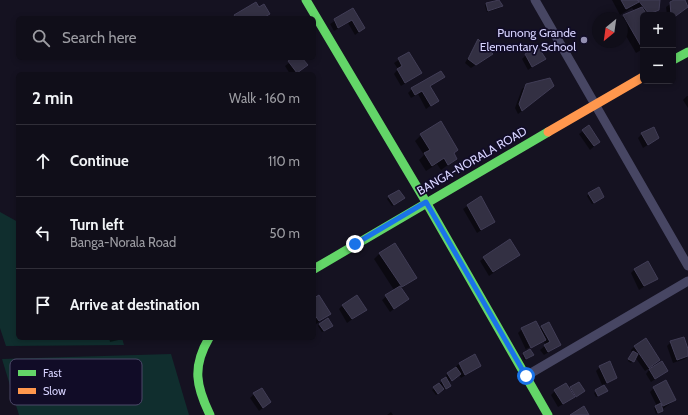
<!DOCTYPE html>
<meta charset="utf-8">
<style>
body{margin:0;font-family:Cabin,sans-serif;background:#1e1c26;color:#f1f3f6}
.controls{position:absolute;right:12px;top:12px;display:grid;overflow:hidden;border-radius:6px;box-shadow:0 2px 6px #0003}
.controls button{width:36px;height:36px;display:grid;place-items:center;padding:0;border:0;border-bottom:1px solid #302e38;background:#100e19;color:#f1f3f6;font:20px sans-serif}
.compass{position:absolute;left:592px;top:12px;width:36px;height:36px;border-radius:50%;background:#100e19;box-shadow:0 2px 6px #0003;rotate:209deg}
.stop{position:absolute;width:12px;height:12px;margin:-9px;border:3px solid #1a73e8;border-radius:50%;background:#fff}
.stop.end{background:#1a73e8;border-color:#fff;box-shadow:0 1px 4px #0008}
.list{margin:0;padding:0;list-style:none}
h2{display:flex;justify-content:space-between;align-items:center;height:52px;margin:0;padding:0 16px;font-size:17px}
h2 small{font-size:13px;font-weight:400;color:#9c9ca2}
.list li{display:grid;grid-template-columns:26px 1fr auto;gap:12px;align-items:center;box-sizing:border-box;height:72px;padding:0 16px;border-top:1px solid #302e38}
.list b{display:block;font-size:15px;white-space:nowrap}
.list p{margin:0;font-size:13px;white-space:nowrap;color:#9c9ca2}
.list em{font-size:13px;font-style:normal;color:#9c9ca2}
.icon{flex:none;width:22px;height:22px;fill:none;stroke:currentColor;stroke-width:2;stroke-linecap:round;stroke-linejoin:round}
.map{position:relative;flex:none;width:688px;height:415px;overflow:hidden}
.search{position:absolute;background:#100e19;box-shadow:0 2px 6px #0003;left:16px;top:16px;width:300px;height:44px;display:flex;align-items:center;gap:10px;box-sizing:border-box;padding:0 14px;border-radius:6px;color:#9c9ca2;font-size:15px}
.panel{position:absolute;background:#100e19;box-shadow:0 2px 6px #0003;left:16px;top:72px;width:300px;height:268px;border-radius:6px}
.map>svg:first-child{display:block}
</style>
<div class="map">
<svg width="688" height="415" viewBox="0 0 688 415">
<rect width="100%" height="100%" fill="#151221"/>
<g fill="#102e2e">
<polygon points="0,212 18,222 18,338 122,338 124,345 6,346 0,328"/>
<polygon points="171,354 189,415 19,415 2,359"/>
</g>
<g fill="#0007">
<polygon points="612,0 659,0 658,9 652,15 643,15 643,49 636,53 622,29 621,18 635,11 632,8 620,15"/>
<polygon points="676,0 684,0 687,7 673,18 673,15 667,15 666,7"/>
<polygon points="499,1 502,6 500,8 487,12 485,6 486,4"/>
<polygon points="353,9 364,28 355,35 348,23 334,31 330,24"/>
<polygon points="478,40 492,54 471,68 465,63"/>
<polygon points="409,53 421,73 401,86 394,74 398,69 394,63"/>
<polygon points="526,55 544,59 528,70 522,59"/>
<polygon points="295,58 301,58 307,65 296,74 290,74 285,66"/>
<polygon points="444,77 429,87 438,100 426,109 418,94 411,98 408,93 412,89"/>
<polygon points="527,85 549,90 518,114 515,108 522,89"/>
<polygon points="687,96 688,96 688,108 683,100"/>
<polygon points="583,131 599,142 590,150 579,134"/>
<polygon points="642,134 658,138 643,148 638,138"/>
<polygon points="421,135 457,150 453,154 456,159 441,170 437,164 426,171 419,160 424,155 415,141"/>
<polygon points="589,194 601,198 592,204 587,196"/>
<polygon points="389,197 403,198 392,206 387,199"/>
<polygon points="480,198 494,222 477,233 463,209"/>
<polygon points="380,253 416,277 401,289 407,299 390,312 382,300 394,290 374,259"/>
<polygon points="519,255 489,276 480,261 484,258"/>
<polygon points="635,269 657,278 639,290 631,273"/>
<polygon points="314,299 329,314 315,325 314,324"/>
<polygon points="343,305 365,310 347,323 339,309"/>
<polygon points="319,324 330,327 322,332 318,326"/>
<polygon points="542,327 560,345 544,355 540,350 546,345 543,341 541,343 541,342 526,349 531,357 524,360 522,355 527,352 518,333 522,329 539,329"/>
<polygon points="109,338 127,338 110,342"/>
<polygon points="671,342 688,352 688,356 685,359 673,363 667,346"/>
<polygon points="635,346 659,360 652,368 667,371 651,382 646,374 651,367 645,371 635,357 631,363 628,361 632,353 631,350"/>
<polygon points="474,355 480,366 461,378 459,375 448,382 448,387 436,395 432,390 447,377 446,375 459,364"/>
<polygon points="600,367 616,378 603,385 605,392 596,397 594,393 603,387 596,371"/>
<polygon points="571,387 582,393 558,407 551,395 555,391 569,389"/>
<polygon points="654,388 675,400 656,414 654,408 657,406 650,392"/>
<polygon points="254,394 270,402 259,411 250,398"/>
<polygon points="391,412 393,415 387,415"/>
</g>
<g fill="#333043" stroke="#413d56">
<polygon points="499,0 503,6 488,11 486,3"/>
<polygon points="621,0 637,0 639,2 626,9"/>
<polygon points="638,0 660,0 659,10 649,14"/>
<polygon points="674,0 685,0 688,7 673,18 673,15 671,15 670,2"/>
<polygon points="256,2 259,7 264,4 270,14 263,18 236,18 234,15"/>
<polygon points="642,7 647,15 643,15 642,48 623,15"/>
<polygon points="353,8 365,28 359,32 352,20 338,28 334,19"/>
<polygon points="478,39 493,54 476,65 468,59"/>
<polygon points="538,47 546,59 532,67 525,54"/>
<polygon points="409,52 422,73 405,83 397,69 402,66 398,58"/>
<polygon points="293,58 302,58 308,65 297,73 288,61"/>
<polygon points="441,71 445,77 430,86 439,101 431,106 422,91 415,95 411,88"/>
<polygon points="550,78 554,86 522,111 519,104 526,84"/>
<polygon points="441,121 458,150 454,153 457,159 448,165 444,158 432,166 424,153 430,150 420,134"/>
<polygon points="589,125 600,142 594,146 582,130"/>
<polygon points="654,127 659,138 648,145 641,133"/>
<polygon points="599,187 604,197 594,203 588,193"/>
<polygon points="399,190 405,198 394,205 388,196"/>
<polygon points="481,196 495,222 481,230 467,205"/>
<polygon points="510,239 520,255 493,272 483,257"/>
<polygon points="395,243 417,278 402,287 379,253"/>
<polygon points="648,261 658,279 644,286 634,269"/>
<polygon points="400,286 409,299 394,309 385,295"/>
<polygon points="319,295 331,314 319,321 314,314 314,298"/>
<polygon points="357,295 367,310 352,319 342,305"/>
<polygon points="328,318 333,326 324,331 319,324"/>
<polygon points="536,321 546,340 531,348 521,328"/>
<polygon points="549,322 561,345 548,352 544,345 550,342 541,326"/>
<polygon points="684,337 688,349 688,356 677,360 670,341"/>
<polygon points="646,338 660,360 649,368 634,346"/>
<polygon points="530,349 534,355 526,359 523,353"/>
<polygon points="633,351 638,354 634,362 628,359"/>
<polygon points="475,354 481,366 465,375 459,363"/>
<polygon points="610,361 617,378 607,383 599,366"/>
<polygon points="662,361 668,371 655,379 649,369"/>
<polygon points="456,367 461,374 452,381 447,373"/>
<polygon points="446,377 451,386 446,389 441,380"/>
<polygon points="666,380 676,400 663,406 653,387"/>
<polygon points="579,382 585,391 576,397 570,387"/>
<polygon points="439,383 444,389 438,394 433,387"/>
<polygon points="566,383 575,397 563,404 554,390"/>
<polygon points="604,385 608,391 598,396 595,390"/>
<polygon points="262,388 271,402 263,408 253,393"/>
<polygon points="661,403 663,411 658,413 655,406"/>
<polygon points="584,406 589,415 570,415"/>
</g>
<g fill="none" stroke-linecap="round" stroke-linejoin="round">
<g stroke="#474663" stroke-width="9">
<polyline points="535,0 688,266"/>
<polyline points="526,376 688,281"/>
</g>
<g stroke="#63d668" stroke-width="9">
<polyline points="306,0 426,202 548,415"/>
<polyline points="673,60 688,52"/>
<polyline points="314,269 548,132"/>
<path d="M 209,338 C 192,367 196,386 210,415"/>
</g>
<polyline stroke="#ff974d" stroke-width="9" points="548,132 643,77"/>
</g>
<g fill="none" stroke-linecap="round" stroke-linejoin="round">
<polyline stroke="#1a73e8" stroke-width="5" points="355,244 426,202 526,376"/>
</g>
<circle fill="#938fb1" stroke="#110c27" stroke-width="1.5" cx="584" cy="40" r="4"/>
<g text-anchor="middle" stroke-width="3.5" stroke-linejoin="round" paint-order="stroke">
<g font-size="12" fill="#d7d3ff" stroke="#110c27" text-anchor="end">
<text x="576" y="37">Punong Grande<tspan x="576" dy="14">Elementary School</tspan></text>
</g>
<g font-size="12" fill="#d7d3ff" stroke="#110c27">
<text transform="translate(472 161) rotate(-30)" y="4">BANGA-NORALA ROAD</text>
</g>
</g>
<rect x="10" y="359" width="132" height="46" rx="6" fill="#110c27" stroke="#4c4868" stroke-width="1"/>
<rect x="18" y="370" width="18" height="6" fill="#63d668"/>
<rect x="18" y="388" width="18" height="6" fill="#ff974d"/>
<g font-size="11" fill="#d7d3ff">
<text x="43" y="377">Fast</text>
<text x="43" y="395">Slow</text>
</g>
</svg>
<div class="controls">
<button>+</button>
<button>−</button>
</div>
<svg class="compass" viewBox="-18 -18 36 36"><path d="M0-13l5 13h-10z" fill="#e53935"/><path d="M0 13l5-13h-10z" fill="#9c9ca2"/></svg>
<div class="stop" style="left:526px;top:376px"></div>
<div class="stop end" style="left:355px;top:244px"></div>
<div class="search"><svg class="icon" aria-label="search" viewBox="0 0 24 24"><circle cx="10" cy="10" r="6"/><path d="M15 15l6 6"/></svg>Search here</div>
<section class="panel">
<h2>2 min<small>Walk · 160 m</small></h2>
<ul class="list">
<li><svg class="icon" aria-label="ahead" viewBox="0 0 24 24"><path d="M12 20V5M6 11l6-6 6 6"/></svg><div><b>Continue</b></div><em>110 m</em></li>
<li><svg class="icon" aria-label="left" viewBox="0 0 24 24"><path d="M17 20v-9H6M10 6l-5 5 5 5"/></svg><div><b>Turn left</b><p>Banga-Norala Road</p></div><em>50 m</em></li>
<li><svg class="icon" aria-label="arrive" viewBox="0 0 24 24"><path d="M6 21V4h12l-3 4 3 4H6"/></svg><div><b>Arrive at destination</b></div></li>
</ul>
</section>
</div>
